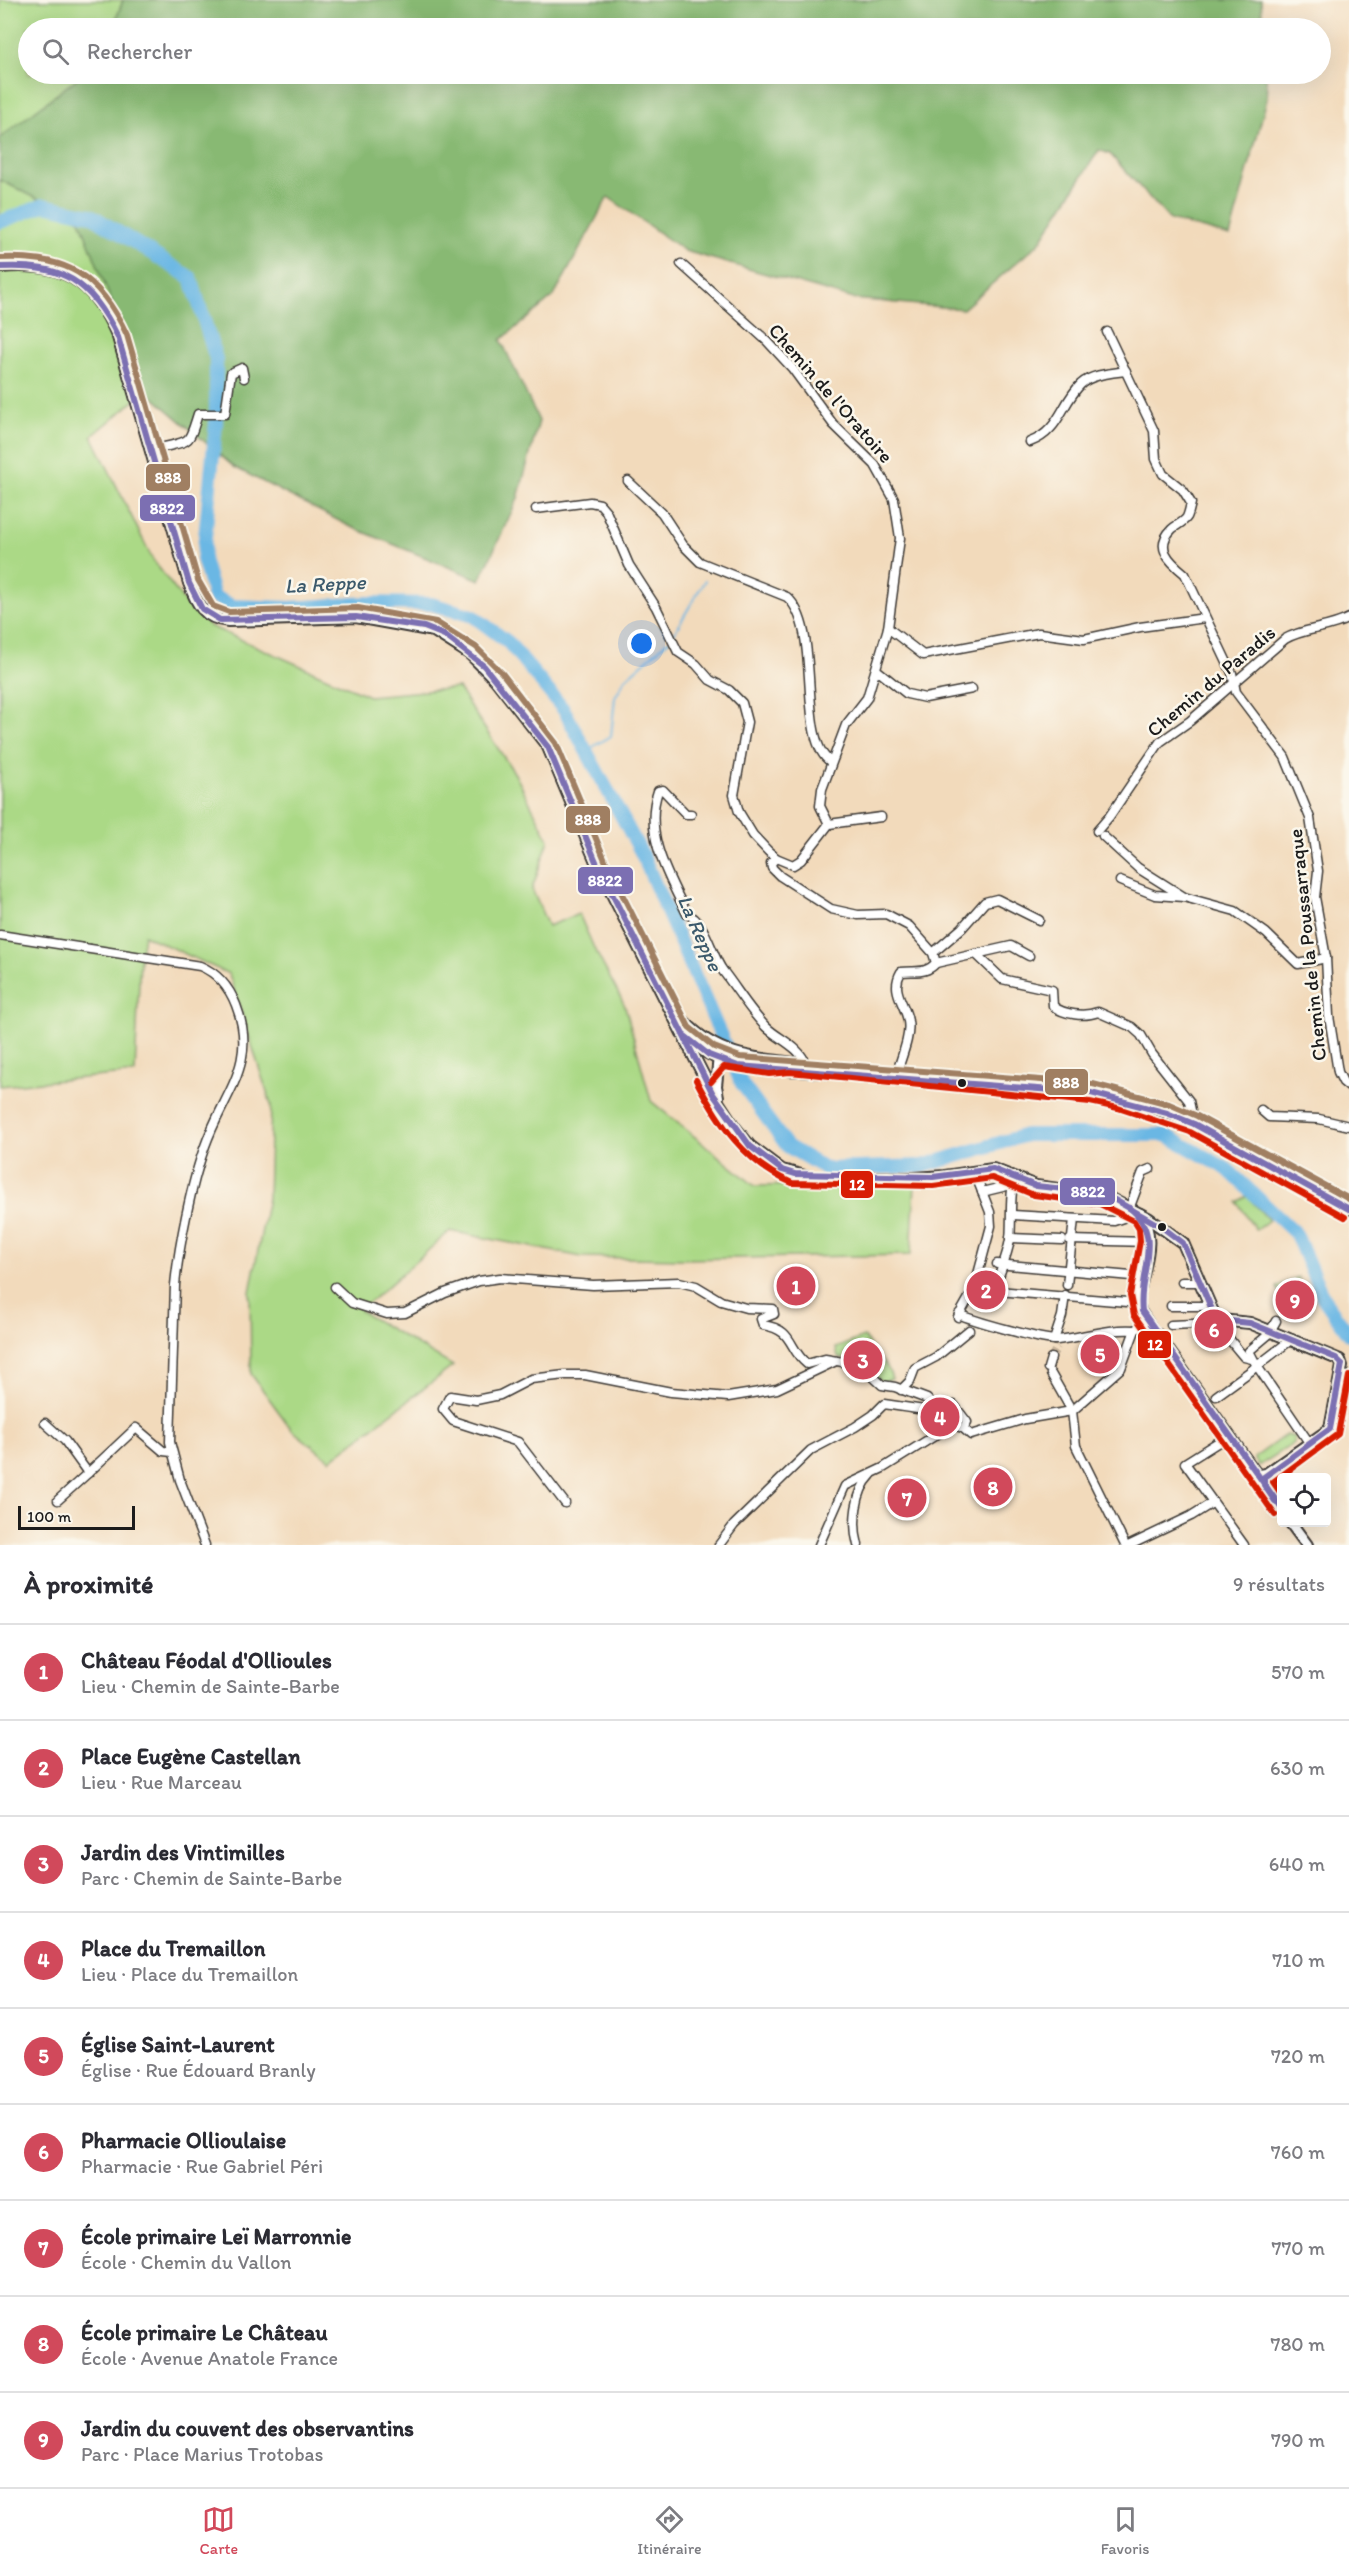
<!DOCTYPE html>
<html lang="fr">
<meta charset="utf-8">
<style>
body{margin:0;font-family:Itim,sans-serif;background:#f2f2f3;color:#2b2b33}
.controls{position:absolute;right:18px;bottom:18px;display:grid;overflow:hidden;border-radius:6px;box-shadow:0 6px 24px #0002}
.controls button{width:54px;height:54px;display:grid;place-items:center;padding:0;border:0;border-bottom:2px solid #e1e1e2;background:#fff;color:#2b2b33;font:30px sans-serif}
.scale{position:absolute;left:18px;bottom:15px;width:117px;box-sizing:border-box;padding-left:6px;border:3px solid #1c1c1c;border-top:0;font-size:16px;line-height:21px;white-space:nowrap;color:#1c1c1c;-webkit-text-stroke:4px #fbf7ec;paint-order:stroke}
.you{position:absolute;left:642px;top:644px;width:21px;height:21px;margin:-15px;border:4px solid #fff;border-radius:50%;background:#1a73e8;box-shadow:0 0 0 9px #1a73e833}
.badge{display:grid;place-items:center;width:39px;height:39px;border-radius:50%;background:#d1495b;color:#fff;font-size:20px;font-weight:700}
.pin{position:absolute;translate:-50% -50%;border:3px solid #fff;box-shadow:0 2px 6px #0006}
.list{margin:0;padding:0;list-style:none}
h2{display:flex;justify-content:space-between;align-items:center;height:78px;margin:0;padding:0 24px;font-size:26px}
h2 small{font-size:20px;font-weight:400;color:#7c7c81}
.list li{display:grid;grid-template-columns:39px 1fr auto;gap:18px;align-items:center;box-sizing:border-box;height:96px;padding:0 24px;border-top:2px solid #e1e1e2}
.list b{display:block;font-size:22px;white-space:nowrap}
.list p{margin:0;font-size:20px;white-space:nowrap;color:#7c7c81}
.list em{font-size:20px;font-style:normal;color:#7c7c81}
.icon{flex:none;width:33px;height:33px;fill:none;stroke:currentColor;stroke-width:2;stroke-linecap:round;stroke-linejoin:round}
.map{position:relative;flex:none;width:1349px;height:1545px;overflow:hidden}
.search{position:absolute;background:#fff;box-shadow:0 6px 24px #0002;left:18px;right:18px;top:18px;height:66px;display:flex;align-items:center;gap:15px;box-sizing:border-box;padding:0 21px;border-radius:33px;color:#7c7c81;font-size:22px}
.sheet{height:942px;background:#fff}
nav{display:flex;justify-content:space-around;align-items:center;box-sizing:border-box;height:84px;border-top:2px solid #e1e1e2;background:#fff;font-size:16px;color:#7c7c81}
nav a{display:grid;justify-items:center;gap:3px}
nav .on{color:#d1495b}
.map>svg:first-child{display:block}
</style>
<div class="map">
<svg width="1349" height="1545" viewBox="0 0 1349 1545">
<rect width="100%" height="100%" fill="#fbf7ec"/>
<filter id="ink" filterUnits="userSpaceOnUse"><feTurbulence type="fractalNoise" baseFrequency=".0167" numOctaves="2"/><feDisplacementMap in="SourceGraphic" scale="12" xChannelSelector="R" yChannelSelector="G"/><feConvolveMatrix kernelMatrix="1 2 1 2 8 2 1 2 1" color-interpolation-filters="sRGB"/></filter>
<filter id="wash" filterUnits="userSpaceOnUse"><feTurbulence type="fractalNoise" baseFrequency=".008" numOctaves="4" result="noise"/><feDisplacementMap in="SourceGraphic" scale="24" xChannelSelector="R" yChannelSelector="G"/><feGaussianBlur stdDeviation="1.35" result="paint"/><feColorMatrix in="noise" values="0 0 0 0 0 0 0 0 0 0 0 0 0 0 0 0 0 1.4 0 .05"/><feComposite in="paint" operator="in"/></filter>
<g filter="url(#wash)">
<rect width="100%" height="100%" fill="#f2dabb"/>
<g fill="#abd986" stroke="#647a51" stroke-width="1.5">
<polygon points="0,0 123,0 113,28 28,28 28,74 83,74 0,138"/>
<polygon points="0,180 80,219 146,391 92,436 153,560 186,604 210,626 369,696 458,688 515,774 549,840 532,889 548,926 579,914 594,948 625,1006 651,1101 755,1186 915,1183 911,1255 682,1259 582,1257 450,1231 360,1311 453,1366 330,1460 292,1430 251,1374 250,1292 268,1198 271,1105 229,974 144,935 140,959 135,1073 0,1086"/>
<polygon points="1247,1196 1269,1220 1256,1230 1237,1202"/>
<polygon points="1298,1277 1311,1307 1289,1317 1277,1287"/>
<polygon points="864,1337 889,1370 892,1379 883,1382 857,1362 838,1358 836,1348"/>
<polygon points="1287,1434 1292,1437 1295,1435 1294,1443 1259,1466 1254,1458"/>
</g>
<g fill="#88b973" stroke="#526a48" stroke-width="1.5">
<polygon points="123,0 1261,0 1263,28 113,28"/>
<polygon points="83,74 1266,74 1267,99 1230,236 1170,220 1110,154 1099,150 1039,243 963,309 854,299 685,251 608,197 554,296 501,340 539,421 518,498 480,580 349,526 234,467 146,391 80,220 0,180 0,138"/>
</g>
<g fill="none" stroke-linecap="round" stroke-linejoin="round">
<g stroke="#6bb7e4" stroke-width="2">
<polyline points="673,635 705,580"/>
<polyline points="586,751 611,736 615,697 625,679 669,640"/>
</g>
<g stroke="#6bb7e4" stroke-width="14">
<polyline points="0,222 44,205 91,215 191,278 216,359 216,423 203,559 214,597 232,606 290,608 368,603 431,604 473,616 508,642 564,710 642,854 725,1045"/>
<polyline points="737,1073 742,1084 787,1146 826,1169 923,1166 1026,1135 1166,1135 1227,1169 1296,1234 1323,1298 1349,1334"/>
</g>
</g>
</g>
<g filter="url(#ink)">
<g fill="none" stroke-linecap="round" stroke-linejoin="round">
<polyline stroke="#c7b49b" stroke-width="8" stroke-dasharray="8 4" stroke-linecap="butt" points="1051,1358 1057,1347"/>
<defs>
<g id="minor">
<path d="M 1107,332 L 1154,431 L 1156,459 L 1163,474 L 1183,490 L 1191,503 C 1190,507 1189,513 1187,517 C 1184,522 1177,525 1172,529 C 1154,547 1169,561 1185,574 L 1232,673 L 1236,692 L 1285,757 L 1310,818 L 1318,871 L 1315,897 L 1326,958 L 1329,1016 L 1338,1072 L 1343,1082 L 1349,1087"/>
<path d="M 1030,442 C 1059,432 1061,404 1081,384 C 1092,374 1112,373 1126,371"/>
<path d="M 156,468 L 161,463 L 160,448 C 192,440 188,445 198,414 L 225,414 L 231,373 L 242,368 L 244,378"/>
<path d="M 628,481 L 662,513 L 683,545 L 700,562 L 787,597 C 823,629 796,740 831,762"/>
<polyline points="536,509 590,502 600,504 606,511 629,565 656,607 678,652 696,664 710,680 729,690 742,703 747,722 734,795 739,812 753,835 768,851 776,858 793,865 801,860 829,824 820,806 822,789 846,725 867,698 888,628 900,538 894,499 875,465 833,424 792,368 767,341 681,264"/>
<polyline points="888,628 923,655 1039,633 1084,639 1140,627 1205,618"/>
<polyline points="877,670 907,694 925,698 972,689"/>
<path d="M 691,814 L 686,814 L 663,790 L 658,791 C 643,834 669,877 687,914 C 706,921 711,955 723,971 C 737,989 750,1011 766,1027 C 778,1039 801,1047 806,1065"/>
<polyline points="829,824 881,817"/>
<path d="M 1097,831 L 1109,817 L 1160,742 L 1190,721 L 1285,639 C 1304,628 1329,629 1349,618"/>
<polyline points="1103,836 1138,868 1184,897 1235,911 1266,933 1298,964 1326,958"/>
<path d="M 776,858 L 771,863 L 772,868 L 780,876 L 831,909 L 858,915 L 886,914 L 909,926 L 933,953 L 936,963 C 925,975 915,970 901,972 C 890,991 905,1003 908,1021 C 911,1036 901,1058 897,1072"/>
<polyline points="1120,881 1155,895 1184,897"/>
<path d="M 0,935 L 200,966 C 217,973 229,987 236,1005 C 259,1064 223,1094 205,1146 C 191,1184 179,1246 175,1285 L 170,1442 L 180,1480 L 205,1545"/>
<polyline points="933,953 962,928 985,902 997,899 1039,920"/>
<path d="M 976,954 L 1002,979 L 1052,990 L 1053,1006 C 1064,1015 1085,1017 1098,1012 L 1132,1027 L 1141,1035 L 1152,1054 L 1189,1101 L 1194,1124"/>
<polyline points="936,963 1011,946 1029,956"/>
<polyline points="1261,1110 1269,1117 1319,1119 1349,1126"/>
<polyline points="982,1192 1011,1185"/>
<polyline points="1013,1215 1114,1221 1126,1217 1143,1172 1150,1169"/>
<polyline points="1010,1238 1062,1240"/>
<polyline points="1070,1240 1149,1242"/>
<polyline points="997,1264 1142,1277"/>
<polyline points="1182,1282 1201,1282"/>
<polyline points="1067,1285 1074,1219"/>
<path d="M 335,1287 L 352,1303 L 387,1314 L 405,1313 L 445,1293 L 479,1281 L 500,1278 L 593,1285 L 679,1282 L 696,1286 L 721,1301 L 746,1308 L 773,1309 L 774,1314 L 761,1319 L 763,1325 C 795,1330 787,1348 807,1364 L 825,1359 L 843,1362 L 866,1370 L 882,1385 L 895,1387 L 927,1399 L 952,1425"/>
<polyline points="974,1289 1139,1303"/>
<path d="M 994,1291 C 999,1274 1007,1257 1010,1240 C 1012,1223 1009,1189 1015,1178"/>
<polyline points="1139,1299 1142,1311 1157,1334"/>
<polyline points="1171,1306 1211,1306"/>
<path d="M 959,1314 C 970,1320 1045,1341 1057,1340 C 1083,1337 1109,1328 1135,1330"/>
<polyline points="958,1317 974,1289 991,1226 990,1212 974,1171"/>
<path d="M 1223,1321 C 1223,1335 1236,1347 1244,1357 L 1252,1359"/>
<polyline points="1276,1321 1268,1335 1249,1351 1257,1366 1292,1339"/>
<polyline points="1171,1325 1216,1323 1220,1320"/>
<polyline points="1054,1340 1062,1316 1065,1295"/>
<polyline points="1048,1368 1051,1358"/>
<polyline points="1254,1368 1257,1366 1310,1444"/>
<polyline points="1051,1374 1072,1411 1076,1446 1125,1545"/>
<polyline points="901,1390 910,1381 915,1368 936,1357 969,1330"/>
<polyline points="1216,1396 1252,1370"/>
<polyline points="954,1405 967,1422 963,1428"/>
<polyline points="931,1411 947,1429"/>
<polyline points="1072,1411 1121,1368 1135,1330 1147,1320"/>
<polyline points="45,1423 65,1441 88,1473 136,1428 163,1451 172,1452"/>
<polyline points="952,1425 963,1428 971,1435 1025,1419 1072,1411"/>
<polyline points="1228,1436 1185,1463 1244,1545"/>
<polyline points="58,1500 88,1473"/>
<polyline points="565,1503 518,1442 453,1421 443,1409 450,1396 476,1400 500,1395 531,1379 565,1375 585,1375 671,1392 728,1397 777,1389 836,1361"/>
<polyline points="719,1545 734,1525 811,1450 855,1427 873,1415 884,1404 931,1411"/>
<polyline points="819,1545 845,1486 883,1468 952,1425"/>
<path d="M 858,1545 C 852,1524 855,1491 871,1475"/>
<polyline points="1130,1545 1191,1516 1212,1503"/>
</g>
<g id="major">
<path d="M 0,267 C 62,261 93,279 118,337 L 189,583 C 196,603 204,619 228,621 L 356,617 L 434,631 L 470,654 L 495,679 L 548,747 L 597,864 L 682,1033 C 699,1049 715,1060 738,1066 L 962,1084 L 978,1083"/>
<path d="M 676,1012 C 713,1058 750,1057 804,1064"/>
<polyline points="686,1041 713,1094 734,1126 750,1146 782,1170 809,1177 914,1178 945,1176 993,1169 1036,1186 1103,1195 1148,1218 1183,1243 1213,1312 1220,1320 1250,1323 1340,1360 1342,1366 1330,1429 1266,1474 1260,1475 1253,1472"/>
<path d="M 972,1081 C 1021,1092 1073,1087 1122,1099 C 1203,1119 1276,1169 1349,1209"/>
<polyline points="718,1097 716,1086 719,1056"/>
<path d="M 1139,1296 C 1142,1269 1158,1239 1140,1214"/>
<polyline points="1157,1334 1282,1510"/>
<polyline points="1290,1522 1307,1545"/>
</g>
</defs>
<use href="#minor" stroke="#3c3834" stroke-width="11"/>
<use href="#major" stroke="#3c3834" stroke-width="14"/>
<use href="#minor" stroke="#fff" stroke-width="8"/>
<use href="#major" stroke="#fff" stroke-width="10"/>
<defs>
<g id="bus-1">
<path d="M 0,267 C 63,264 90,280 118,337 L 189,583 L 202,609 L 220,620 L 356,617 L 424,627 L 444,635 L 484,666 L 548,747 L 597,864 L 713,1094 L 750,1146 L 782,1170 L 795,1174 L 933,1177 L 993,1169 L 1036,1186 L 1093,1192 L 1115,1200 L 1162,1227 L 1183,1243 L 1213,1312 L 1220,1320 L 1250,1323 L 1336,1358 L 1342,1364"/>
<polyline points="685,1036 709,1055 738,1066 1091,1093 1167,1113 1194,1124 1349,1209"/>
<path d="M 1130,1208 C 1165,1237 1137,1273 1142,1311 L 1282,1509"/>
<polyline points="1275,1501 1264,1485 1264,1477 1330,1429 1342,1364"/>
</g>
<g id="bus-2">
<path d="M 696,1080 C 719,1124 745,1163 792,1183 L 933,1186 L 992,1178 L 1034,1195 L 1100,1204 L 1134,1221 L 1139,1229 L 1140,1241 L 1130,1295 L 1134,1315 L 1275,1515"/>
<polyline points="711,1082 724,1067 769,1074 790,1072 1090,1102 1118,1108 1190,1132 1345,1217"/>
<polyline points="1282,1495 1273,1482 1338,1434 1349,1376"/>
</g>
<path id="bus-3" d="M 0,258 C 66,255 99,274 127,335 L 198,580 L 213,606 L 229,612 L 358,608 L 436,622 L 476,647 L 502,673 L 556,743 L 605,860 L 689,1027 L 714,1047 L 740,1057 L 1093,1084 L 1169,1104 L 1197,1116 L 1349,1199"/>
</defs>
<use href="#bus-1" stroke="#fbf7ec" stroke-width="10"/>
<use href="#bus-2" stroke="#fbf7ec" stroke-width="10"/>
<use href="#bus-3" stroke="#fbf7ec" stroke-width="10"/>
<use href="#bus-1" stroke="#7c6fb2" stroke-width="6"/>
<use href="#bus-2" stroke="#d81e05" stroke-width="6"/>
<use href="#bus-3" stroke="#a07f62" stroke-width="6"/>
</g>
</g>
<g fill="#1c1c1c" stroke="#fbf7ec" stroke-width="2">
<circle cx="962" cy="1083" r="5"/>
<circle cx="1162" cy="1227" r="5"/>
</g>
<g text-anchor="middle" stroke-width="5" stroke-linejoin="round" paint-order="stroke">
<g font-size="20" fill="#1c1c1c" stroke="#fbf7ec">
<text transform="translate(831 393) rotate(49)" y="7">Chemin de l'Oratoire</text>
<text transform="translate(1211 681) rotate(-40)" y="7">Chemin du Paradis</text>
<text transform="translate(1307 945) rotate(-96)" y="7">Chemin de la Poussarraque</text>
</g>
<g font-size="21" font-style="italic" fill="#3c5a6c" stroke="#fbf7ec">
<text transform="translate(325 584) rotate(-3)" y="7">La Reppe</text>
<text transform="translate(700 933) rotate(66)" y="7">La Reppe</text>
</g>
</g>
<g stroke="#fbf7ec" stroke-width="2">
<rect x="145" y="463" width="46" height="29" rx="6" fill="#a07f62"/>
<rect x="139" y="494" width="57" height="28" rx="6" fill="#7c6fb2"/>
<rect x="565" y="805" width="46" height="29" rx="6" fill="#a07f62"/>
<rect x="577" y="866" width="57" height="29" rx="6" fill="#7c6fb2"/>
<rect x="1044" y="1068" width="45" height="28" rx="6" fill="#a07f62"/>
<rect x="840" y="1170" width="34" height="29" rx="6" fill="#d81e05"/>
<rect x="1059" y="1177" width="57" height="29" rx="6" fill="#7c6fb2"/>
<rect x="1137" y="1330" width="35" height="29" rx="6" fill="#d81e05"/>
</g>
<g font-size="16" text-anchor="middle" font-weight="bold" fill="#fff">
<text x="168" y="483">888</text>
<text x="167" y="514">8822</text>
<text x="588" y="825">888</text>
<text x="605" y="886">8822</text>
<text x="1066" y="1088">888</text>
<text x="857" y="1190">12</text>
<text x="1088" y="1197">8822</text>
<text x="1155" y="1350">12</text>
</g>
</svg>
<div class="controls">
<button><svg class="icon" aria-label="locate" viewBox="0 0 24 24"><circle cx="12" cy="12" r="6"/><path d="M12 2v4M12 18v4M2 12h4M18 12h4"/></svg></button>
</div>
<div class="scale">100 m</div>
<div class="you"></div>
<div class="pin badge" style="left:796px;top:1286px">1</div>
<div class="pin badge" style="left:986px;top:1290px">2</div>
<div class="pin badge" style="left:863px;top:1360px">3</div>
<div class="pin badge" style="left:940px;top:1417px">4</div>
<div class="pin badge" style="left:1100px;top:1354px">5</div>
<div class="pin badge" style="left:1214px;top:1329px">6</div>
<div class="pin badge" style="left:907px;top:1498px">7</div>
<div class="pin badge" style="left:993px;top:1487px">8</div>
<div class="pin badge" style="left:1295px;top:1300px">9</div>
<div class="search"><svg class="icon" aria-label="search" viewBox="0 0 24 24"><circle cx="10" cy="10" r="6"/><path d="M15 15l6 6"/></svg>Rechercher</div>
</div>
<section class="sheet">
<h2>À proximité<small>9 résultats</small></h2>
<ul class="list">
<li><span class="badge">1</span><div><b>Château Féodal d'Ollioules</b><p>Lieu · Chemin de Sainte-Barbe</p></div><em>570 m</em></li>
<li><span class="badge">2</span><div><b>Place Eugène Castellan</b><p>Lieu · Rue Marceau</p></div><em>630 m</em></li>
<li><span class="badge">3</span><div><b>Jardin des Vintimilles</b><p>Parc · Chemin de Sainte-Barbe</p></div><em>640 m</em></li>
<li><span class="badge">4</span><div><b>Place du Tremaillon</b><p>Lieu · Place du Tremaillon</p></div><em>710 m</em></li>
<li><span class="badge">5</span><div><b>Église Saint-Laurent</b><p>Église · Rue Édouard Branly</p></div><em>720 m</em></li>
<li><span class="badge">6</span><div><b>Pharmacie Ollioulaise</b><p>Pharmacie · Rue Gabriel Péri</p></div><em>760 m</em></li>
<li><span class="badge">7</span><div><b>École primaire Leï Marronnie</b><p>École · Chemin du Vallon</p></div><em>770 m</em></li>
<li><span class="badge">8</span><div><b>École primaire Le Château</b><p>École · Avenue Anatole France</p></div><em>780 m</em></li>
<li><span class="badge">9</span><div><b>Jardin du couvent des observantins</b><p>Parc · Place Marius Trotobas</p></div><em>790 m</em></li>
</ul>
</section>
<nav>
<a class="on"><svg class="icon" aria-label="map" viewBox="0 0 24 24"><path d="M3 6l6-2 6 2 6-2v14l-6 2-6-2-6 2zM9 4v14M15 6v14"/></svg>Carte</a>
<a><svg class="icon" aria-label="directions" viewBox="0 0 24 24"><path d="M12 3l9 9-9 9-9-9zM9 14v-3h6M13 9l2 2-2 2"/></svg>Itinéraire</a>
<a><svg class="icon" aria-label="saved" viewBox="0 0 24 24"><path d="M7 4h10v16l-5-4-5 4z"/></svg>Favoris</a>
</nav>
